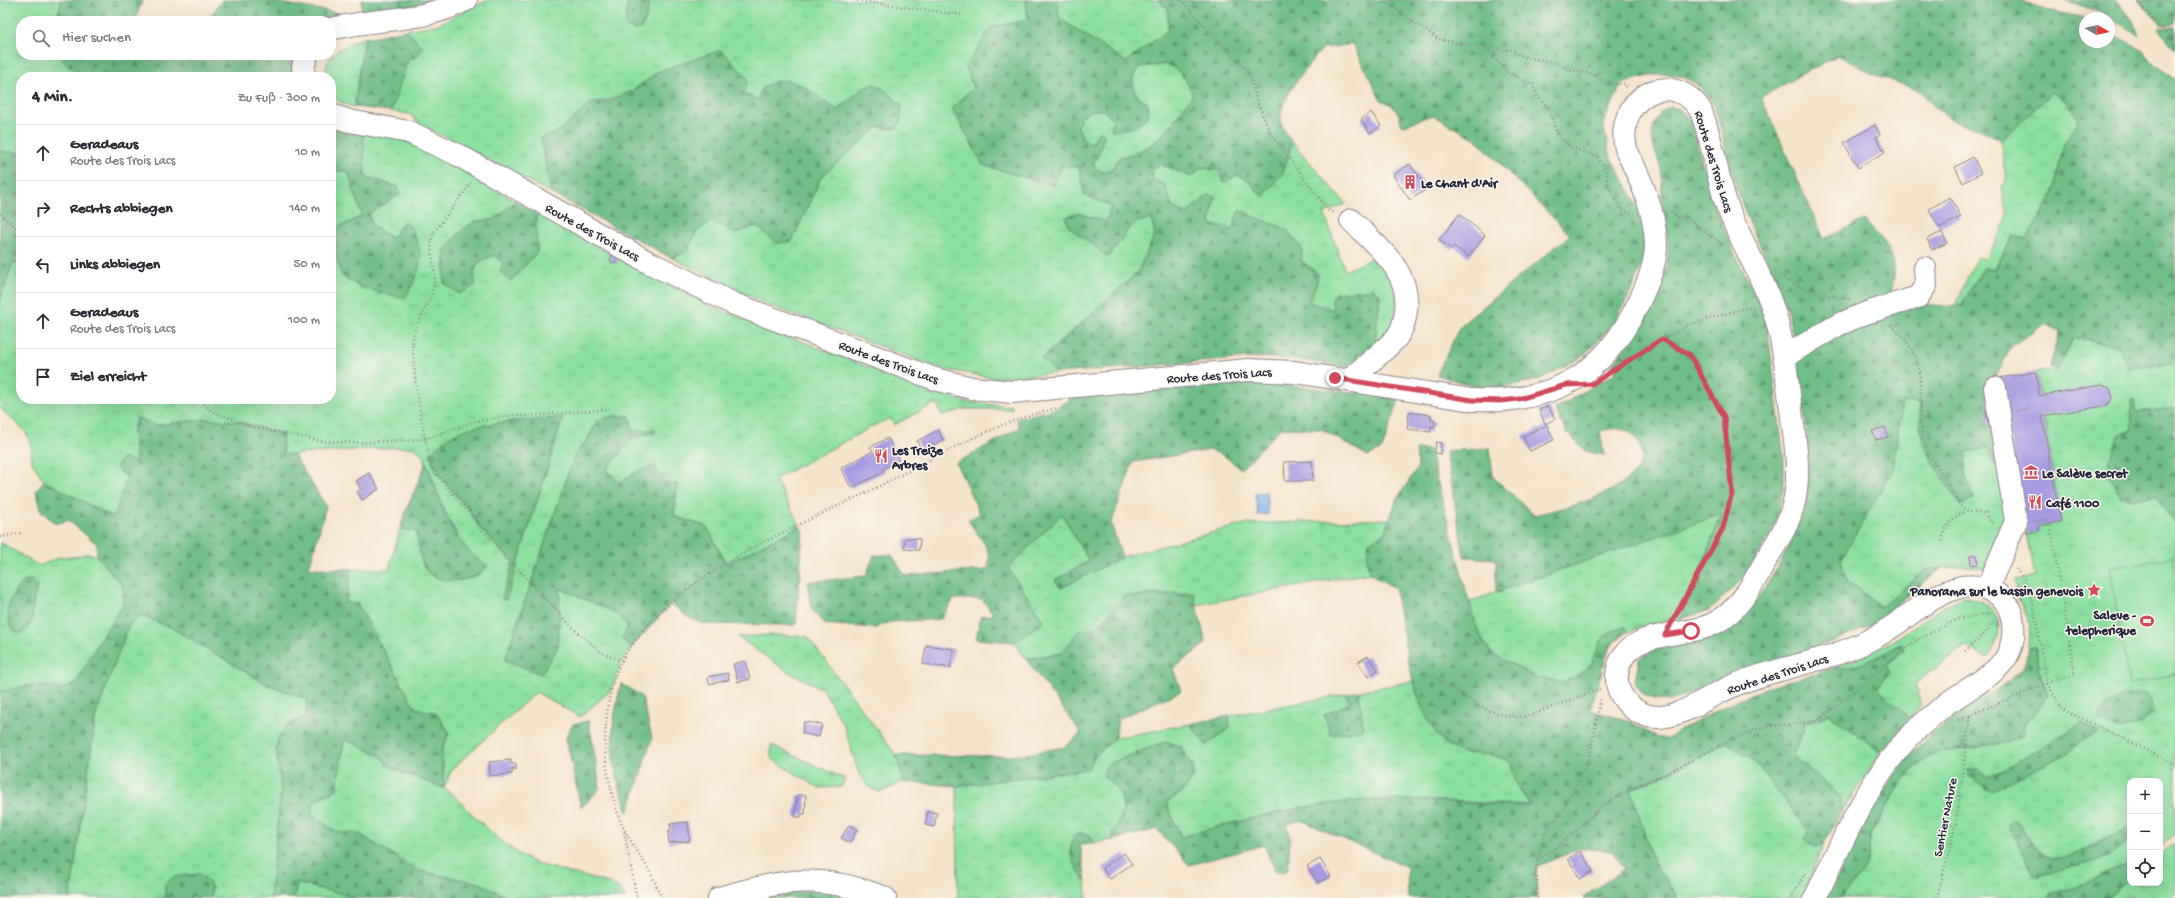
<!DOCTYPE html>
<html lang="de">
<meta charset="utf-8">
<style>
body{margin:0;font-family:"Gochi Hand",sans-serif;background:#f2f2f3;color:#2b2b33}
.controls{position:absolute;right:12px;bottom:12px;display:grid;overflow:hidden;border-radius:8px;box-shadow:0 4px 16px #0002}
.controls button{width:36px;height:36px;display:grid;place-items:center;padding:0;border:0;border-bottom:1px solid #e1e1e2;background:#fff;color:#2b2b33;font:20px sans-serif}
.compass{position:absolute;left:2079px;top:12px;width:36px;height:36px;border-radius:50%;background:#fff;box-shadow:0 4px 16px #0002;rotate:99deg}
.stop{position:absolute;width:12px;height:12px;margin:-9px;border:3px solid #d1495b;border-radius:50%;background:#fff}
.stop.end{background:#d1495b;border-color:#fff;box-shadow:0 1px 4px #0008}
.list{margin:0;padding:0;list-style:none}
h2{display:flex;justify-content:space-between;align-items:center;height:52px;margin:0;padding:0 16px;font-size:17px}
h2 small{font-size:13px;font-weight:400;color:#7c7c81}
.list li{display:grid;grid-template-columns:26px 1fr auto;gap:12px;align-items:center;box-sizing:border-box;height:56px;padding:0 16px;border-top:1px solid #e1e1e2}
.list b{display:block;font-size:15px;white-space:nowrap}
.list p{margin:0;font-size:13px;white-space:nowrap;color:#7c7c81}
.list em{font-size:13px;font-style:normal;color:#7c7c81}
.icon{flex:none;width:22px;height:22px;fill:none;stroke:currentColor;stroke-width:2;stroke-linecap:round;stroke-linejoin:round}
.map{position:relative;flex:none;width:2175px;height:898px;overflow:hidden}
.search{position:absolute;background:#fff;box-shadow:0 4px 16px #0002;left:16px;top:16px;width:320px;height:44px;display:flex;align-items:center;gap:10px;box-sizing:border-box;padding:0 14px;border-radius:16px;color:#7c7c81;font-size:15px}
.panel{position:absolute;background:#fff;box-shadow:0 4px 16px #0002;left:16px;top:72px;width:320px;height:332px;border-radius:16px}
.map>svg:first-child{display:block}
</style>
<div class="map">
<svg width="2175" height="898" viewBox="0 0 2175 898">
<defs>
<pattern id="grass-tufts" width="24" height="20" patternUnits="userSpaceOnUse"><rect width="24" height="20" fill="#8bdfa1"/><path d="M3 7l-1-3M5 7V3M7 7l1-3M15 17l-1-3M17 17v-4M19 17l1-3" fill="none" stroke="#78bf8c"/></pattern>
<pattern id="forest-firs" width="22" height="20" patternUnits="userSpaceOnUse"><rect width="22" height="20" fill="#70be87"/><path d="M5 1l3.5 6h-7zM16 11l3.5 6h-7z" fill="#5c9a70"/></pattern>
</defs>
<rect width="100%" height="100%" fill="#fbf7ec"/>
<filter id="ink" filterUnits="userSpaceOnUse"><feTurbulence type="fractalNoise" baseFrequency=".025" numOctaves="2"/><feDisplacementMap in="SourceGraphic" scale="8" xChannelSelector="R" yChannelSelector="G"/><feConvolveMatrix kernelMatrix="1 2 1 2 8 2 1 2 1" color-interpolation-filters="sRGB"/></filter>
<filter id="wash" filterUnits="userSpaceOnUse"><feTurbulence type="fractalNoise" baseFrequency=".012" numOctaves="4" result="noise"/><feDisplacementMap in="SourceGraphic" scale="16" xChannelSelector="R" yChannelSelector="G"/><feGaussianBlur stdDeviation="0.9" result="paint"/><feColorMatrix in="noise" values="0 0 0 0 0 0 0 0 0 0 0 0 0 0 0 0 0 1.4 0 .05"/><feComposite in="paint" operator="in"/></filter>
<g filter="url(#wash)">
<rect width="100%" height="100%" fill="#f5e4cc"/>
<g fill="url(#grass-tufts)" stroke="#56806e" fill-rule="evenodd">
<path d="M 0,0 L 60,0 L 61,4 L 56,21 L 21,21 L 21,55 L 59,55 C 68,69 81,74 96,77 L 21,77 L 21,153 L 0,151 Z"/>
<path d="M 488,0 L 629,0 L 627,3 L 646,19 L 650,0 L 948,0 L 959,2 L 961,0 L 1026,0 L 1028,20 L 973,88 L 952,108 L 983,165 L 1053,185 L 1062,166 L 1079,167 L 1085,195 L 1111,206 L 1106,222 L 1078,213 L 1107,256 L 1134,222 L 1151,218 L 1155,235 L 1137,273 L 1042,358 L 1057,373 L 994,378 L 942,369 L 766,304 L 672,258 L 688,251 L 696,232 L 711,221 L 736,233 L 756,226 L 777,243 L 792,241 L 821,177 L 878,127 L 888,129 L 896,128 L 900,123 L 864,88 L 837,111 L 801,86 L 758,100 L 744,94 L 657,72 C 636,89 620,101 593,102 L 593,147 L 541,138 L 551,193 L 422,125 L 409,114 L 391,111 L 408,60 L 418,56 L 423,48 L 406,30 L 439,24 Z"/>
<polygon points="1058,0 1158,0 1168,9 1168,30 1126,62 1059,18"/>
<path d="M 365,38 L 354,107 C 334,101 331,97 331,77 L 326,77 C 322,55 347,42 365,38 Z"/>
<path d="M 1166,64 C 1182,70 1186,80 1193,95 C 1171,124 1159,150 1120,157 L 1112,169 L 1101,172 L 1093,164 L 1100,150 L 1100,131 L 1092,143 L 1083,140 L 1078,127 L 1081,116 L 1093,110 L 1104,110 L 1113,120 L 1112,129 L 1138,98 C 1132,84 1130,79 1139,67 Z"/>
<polygon points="2053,92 2067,102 2080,120 2064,145 2053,195 2026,239 2013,236 1994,270 1984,268 1961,305 1954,307 1977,257 1986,259 2006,221 2007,213 2001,187 2006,182 2001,140"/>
<path d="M 363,131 L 399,139 L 419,146 L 516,201 L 494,220 L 475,221 L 462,230 L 445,250 L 473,276 C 477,262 482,258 496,256 L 503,264 L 500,272 L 511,281 L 537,252 L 536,214 L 710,306 L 917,386 L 965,402 L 1011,406 L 1012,409 L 963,409 L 943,416 L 936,403 L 894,425 L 891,418 L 879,423 L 775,479 L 800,526 L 726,564 L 707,527 L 674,516 L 677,485 L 666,483 L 655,467 L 640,470 L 619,482 L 606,470 L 635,436 L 655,433 L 633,431 L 597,421 L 587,440 L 575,454 L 505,660 L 541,673 L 558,647 L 560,588 L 614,612 L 628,626 L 622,639 L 632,647 L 622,661 L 611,690 L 580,717 L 536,692 L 452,769 L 444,788 C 455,795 462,804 471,813 C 490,832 513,853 537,864 L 609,883 L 619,888 L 626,898 L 509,898 L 479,883 L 419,871 L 359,834 L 336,832 L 312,815 L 314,801 L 337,789 L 344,739 L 380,755 L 387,764 L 403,773 L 444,788 L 442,750 L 449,732 L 436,713 L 415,708 L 358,605 L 346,603 L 351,569 L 389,569 L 400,529 L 416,531 L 423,564 L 487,566 L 475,559 L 462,544 L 447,517 L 425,459 L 418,450 L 411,447 L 383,448 L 283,455 L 282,434 L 240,422 L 207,419 L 156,425 L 136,418 L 133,430 L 136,462 L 116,468 L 127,477 L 114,518 L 44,481 L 32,462 L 31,443 L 25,431 L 0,408 L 0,300 L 13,262 L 21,265 L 21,399 L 331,399 L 331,241 L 342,276 L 360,287 L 405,298 L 404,221 L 392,238 L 372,226 L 369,214 L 398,187 L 365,176 ZM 563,418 L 506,600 L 502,598 L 513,563 L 480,528 L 470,511 L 435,470 L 454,434 L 511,421 L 535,421 Z"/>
<path d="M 1292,142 L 1346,204 L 1324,213 L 1345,271 L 1376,256 L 1397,288 L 1395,317 L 1391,327 L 1386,333 L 1375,342 L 1380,295 C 1361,288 1350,289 1332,299 L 1333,310 L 1309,302 L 1316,285 L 1318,274 L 1239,210 L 1232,231 L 1210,224 L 1215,197 L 1187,213 L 1173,208 L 1164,184 L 1153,180 L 1152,170 L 1161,164 L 1192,177 L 1200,167 L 1237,175 L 1250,181 L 1257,192 L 1283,173 Z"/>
<polygon points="331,171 348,171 362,216 331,231"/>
<path d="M 2073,338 L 2119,346 L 2175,347 L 2175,429 L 2134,499 L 2157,495 L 2175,526 L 2175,834 L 2160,846 L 2160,781 L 2130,781 L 2130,827 L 2068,858 C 2041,864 2029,839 2017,820 L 2034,874 L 2121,847 L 2130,839 L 2130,864 L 2074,888 L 2051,894 L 2051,898 L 1841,898 L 1869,856 L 1870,835 L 1900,784 L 1915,768 L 1927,758 L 1939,752 L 1977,748 L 2023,727 L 2048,696 L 2038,667 L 2036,648 L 2029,649 L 2030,624 L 2027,615 L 2019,601 L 2015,580 L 2035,577 L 2027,533 L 2039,531 L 2038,526 L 2061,522 L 2036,372 L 2056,371 ZM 2082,724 L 2098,733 L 2082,740 L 2068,753 L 1985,789 L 1979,769 L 1986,776 L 2004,770 Z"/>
<polygon points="1902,402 1920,403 1921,433 1930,454 1974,499 1965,475 1966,452 1987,448 2003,460 2013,541 2001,570 1963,566 1925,570 1881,607 1846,580 1841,559 1893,469"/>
<polygon points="1722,513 1681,619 1650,624 1627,632 1625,627 1602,639 1591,665 1577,676 1564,682 1537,678 1492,654 1479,634 1469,602"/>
<polygon points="1062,514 1089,561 1055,580 1061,588 1122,557 1244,524 1389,519 1384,534 1367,560 1369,573 1196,605 1193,593 1124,596 1097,629 1079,631 1062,653 1026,659 1014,642 1044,622 1008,568"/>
<path d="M 0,542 L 39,566 L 60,557 L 74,557 L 88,553 L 97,556 L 123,586 L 123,606 L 102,636 L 77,682 L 63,690 L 45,687 L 0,691 ZM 37,586 L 33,603 L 32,620 L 18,633 Z"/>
<path d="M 1966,597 C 2001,602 2008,633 1987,658 L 1965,646 L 1915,684 L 1919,695 L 1920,706 L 1910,719 L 1877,688 L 1890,672 L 1886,665 L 1904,650 L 1901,644 C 1881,656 1856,671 1833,668 C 1855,659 1877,650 1897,638 C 1915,627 1948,600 1966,597 Z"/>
<polygon points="139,615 171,627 268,685 307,699 306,717 286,726 276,749 281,790 270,898 210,898 212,887 164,896 165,898 70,898 96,714 128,627"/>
<polygon points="770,635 807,636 896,755 904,782 880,792 870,788 859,774 844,726 823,689 788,672 738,637"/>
<path d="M 1413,681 C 1419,702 1435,745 1459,750 C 1478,754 1495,752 1512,763 C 1514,781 1520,791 1530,805 C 1480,804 1428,798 1378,800 C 1315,802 1242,819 1181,837 L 1166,802 C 1179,795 1189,789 1194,774 L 1167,741 L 1108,764 L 1104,777 C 1125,790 1130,813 1112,832 L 1113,840 L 1092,843 L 1090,835 L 1071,842 L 1071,853 L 1078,871 L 1086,881 L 1087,898 L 958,898 L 957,786 L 1088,769 L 1097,752 L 1114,738 L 1190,724 L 1206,745 L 1230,728 L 1229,716 L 1346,694 L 1363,729 L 1359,691 Z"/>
<polygon points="1828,713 1881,752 1842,811 1841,797 1792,755 1804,731 1805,723 1819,720"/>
<polygon points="1727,742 1757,764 1809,831 1816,847 1824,843 1801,898 1678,898 1652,859 1631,789 1668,773"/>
<polygon points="771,745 845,779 841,787 818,788 771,758"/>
<polygon points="2175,844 2175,894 2170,898 2106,898 2130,878 2130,883 2160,883 2160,854"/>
<polygon points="297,883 358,898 294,898"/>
</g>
<g fill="url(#forest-firs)" stroke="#497061" fill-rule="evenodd">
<polygon points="60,0 143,0 134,21 56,21 61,4"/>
<polygon points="222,0 261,0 339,13 320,21 207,21"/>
<polygon points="362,0 430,0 431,2 394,9 361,12"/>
<polygon points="629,0 650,0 646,19 641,29 635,30 627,27 625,21"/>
<path d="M 1026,0 L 1058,0 L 1059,18 L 1126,62 L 1168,30 L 1168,9 L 1158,0 L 2020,0 L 2046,10 L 2085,18 L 2085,42 L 2109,42 L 2109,33 L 2144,50 L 2151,62 L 2175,79 L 2175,364 L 2127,368 L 2119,346 L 2073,338 L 2056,371 L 2050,367 L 2060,331 L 2044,324 L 2011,347 L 1991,386 L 2003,460 L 1994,464 L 1987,448 L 1966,452 L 1965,475 L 1974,499 L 1961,505 C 1948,485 1925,455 1921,431 C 1920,422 1920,413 1920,403 L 1902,402 L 1893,469 L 1841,559 L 1846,580 L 1881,607 L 1925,570 L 1941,569 L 1870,626 L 1837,640 L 1740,672 L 1674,700 L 1655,699 L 1640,692 L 1635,681 L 1639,659 C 1667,637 1710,651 1737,624 C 1761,599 1798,538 1805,504 C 1811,475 1808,447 1805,418 C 1801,378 1796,340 1784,301 C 1773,267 1753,235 1741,201 C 1731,170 1723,137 1714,105 C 1691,67 1660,70 1622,84 L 1605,118 L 1604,129 L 1611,158 L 1640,209 L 1644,232 L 1644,249 L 1641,265 L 1632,290 L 1612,326 L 1582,357 L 1540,379 L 1496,389 L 1478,387 L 1437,375 L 1460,326 L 1570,235 L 1476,139 L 1432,115 L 1402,126 L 1399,115 L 1392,105 L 1380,99 L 1353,44 L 1323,48 C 1309,65 1277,99 1281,123 C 1282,129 1289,137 1292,142 L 1283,173 L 1263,196 L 1257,192 L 1250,181 L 1237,175 L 1224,183 L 1220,170 L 1200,167 L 1192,177 L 1161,164 L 1152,170 L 1153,180 L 1164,184 L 1173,208 L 1187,213 L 1208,195 L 1215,197 L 1210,224 L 1232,230 L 1239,210 L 1287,230 L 1302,249 L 1301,261 L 1318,274 L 1316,285 L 1309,302 L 1333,310 L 1332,299 L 1335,293 L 1367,290 L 1371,288 L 1380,295 L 1375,342 L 1348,367 L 1308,361 L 1263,357 L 1057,373 L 1042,359 L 1137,273 L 1155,235 L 1152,218 L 1134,223 L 1108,257 L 1069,227 L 1066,217 L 1078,213 L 1106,222 L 1111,206 L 1085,195 L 1079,167 L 1062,166 L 1054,186 L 983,165 L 952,108 L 973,88 L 966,67 L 991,27 L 1028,20 ZM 1838,55 L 1869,72 L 1920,91 L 1935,107 L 1954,121 L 1968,127 L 1980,129 L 2001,140 L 2053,92 L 2067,102 L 2079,120 L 2064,144 L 2053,195 L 2026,239 L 2013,236 L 1995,270 L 1984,268 L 1961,305 L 1954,307 L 1886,300 C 1895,288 1897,265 1890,252 C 1885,240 1872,230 1864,220 L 1824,239 L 1761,97 ZM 1166,64 C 1182,70 1186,80 1193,95 C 1171,124 1159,150 1120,157 L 1112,169 L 1101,172 L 1093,164 L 1100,150 L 1104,136 L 1100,131 L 1092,143 L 1083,140 L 1078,127 L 1081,116 L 1093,110 L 1104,110 L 1113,120 L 1111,130 C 1128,129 1137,129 1148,116 L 1148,103 C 1131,94 1127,82 1139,67 Z"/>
<polygon points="2064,0 2117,0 2131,18 2140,36 2101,12"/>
<polygon points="2138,0 2170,0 2175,4 2175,24 2163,25"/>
<polygon points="2175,27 2175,49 2158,28"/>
<polygon points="406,30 423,48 418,56 408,60 391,111 354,107 365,38"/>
<path d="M 721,50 L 748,79 L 744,94 L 758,100 L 762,88 C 767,86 772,82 777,81 C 798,76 821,100 837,110 L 864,88 L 874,84 L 881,87 L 902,105 L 900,123 L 896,128 L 878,127 L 821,177 L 792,241 L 777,243 L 756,226 L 736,233 L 711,221 L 696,232 L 688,251 L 672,258 L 551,193 L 541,138 L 556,133 L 593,102 L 609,102 L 637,88 L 657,72 Z"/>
<path d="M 59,55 L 294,55 L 290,77 L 96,77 C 81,74 68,69 59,55 Z"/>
<path d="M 1671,107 L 1679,109 L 1690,120 L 1716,211 L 1734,252 L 1758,301 L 1767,325 L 1784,460 L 1784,484 L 1778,515 L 1771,534 L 1744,577 L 1710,610 L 1681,619 L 1722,514 L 1496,592 L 1496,559 L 1464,557 L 1446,451 L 1490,448 L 1493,477 L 1534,515 C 1565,508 1615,497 1636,471 C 1639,467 1641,462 1643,457 C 1637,432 1627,424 1600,431 L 1604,455 L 1585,451 L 1567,433 L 1555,409 L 1617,372 L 1612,366 C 1635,333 1672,285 1668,243 C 1667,228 1663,213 1662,197 C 1661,190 1663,183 1662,176 C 1660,156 1645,140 1656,121 C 1659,114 1664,109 1671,107 Z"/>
<path d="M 331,128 L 363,131 L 365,176 L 398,187 L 400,194 L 369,214 L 372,226 L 392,238 L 404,221 C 411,226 413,231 416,239 C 426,264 416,276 405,299 L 360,287 L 342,276 L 331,241 L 331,231 L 362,216 L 348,171 L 331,171 Z"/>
<polygon points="0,151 21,153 21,265 13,262 0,300"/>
<path d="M 516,201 L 536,214 L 537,252 L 511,281 L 500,272 L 503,264 L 496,256 C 478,259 470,266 476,285 L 459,294 L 444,283 L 445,250 L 462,230 L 475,221 L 494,220 Z"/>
<path d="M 1254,382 L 1400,397 L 1382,449 L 1368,456 L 1322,429 L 1281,428 L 1241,469 L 1223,455 L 1210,450 L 1133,462 L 1111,524 L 1122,557 L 1061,588 L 1055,580 L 1089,561 L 1062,514 L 1008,568 L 1044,622 L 1014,642 L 976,639 L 981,616 L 994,615 L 982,599 L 954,599 L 941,619 L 889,622 L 875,628 L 824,624 L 812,609 L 808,582 L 866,576 L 874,555 L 892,555 L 905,576 L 987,570 C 996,552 977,535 968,520 L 980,514 L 956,463 L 1019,428 L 1017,419 L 1057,408 L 1072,398 Z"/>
<polygon points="2133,399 2137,412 2175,408 2175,526 2157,495 2134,499 2121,497 2107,472 2118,436 2132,430 2131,400"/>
<polygon points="612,416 630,416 633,431 655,429 655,433 635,436 606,470 619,482 640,470 655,467 666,483 677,484 674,516 707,527 726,564 800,526 803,532 796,625 706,624 689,618 671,603 632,647 622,639 628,626 614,612 560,588 558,647 541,674 505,660 575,454 588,440 597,421"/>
<path d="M 563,417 L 506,600 L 502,599 L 513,563 L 480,528 L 470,511 L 435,470 L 430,453 C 437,447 445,439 454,434 C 482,420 532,422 563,417 Z"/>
<path d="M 136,418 L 156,425 L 207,419 L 240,422 L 282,434 L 283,454 L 293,454 L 326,506 L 309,568 L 351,569 L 346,603 L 358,604 L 415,708 L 436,713 L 449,732 L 442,750 L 444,788 L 403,773 L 387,764 L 380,755 L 344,739 L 337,789 L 314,801 L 312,816 L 336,832 L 359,834 L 419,871 L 479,883 L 510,898 L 358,898 L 297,883 L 294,898 L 270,898 L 281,790 L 276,749 L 278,739 L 286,726 L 306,717 L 307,699 L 268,685 L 171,627 L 139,615 L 128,627 L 96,714 L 70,898 L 0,898 L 0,691 C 10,691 19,686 28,686 C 47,684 60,695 77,682 L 102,636 L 123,606 L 123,586 L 97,556 L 97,544 L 68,520 L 56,524 L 42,512 L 36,490 L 44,481 L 114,518 L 127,477 L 116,468 L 122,458 L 136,462 L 133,430 Z"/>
<path d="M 1429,449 L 1469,602 L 1479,634 L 1492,654 L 1537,678 L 1564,682 L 1577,676 L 1591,665 L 1602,639 L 1612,631 L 1625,627 L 1627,632 L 1617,639 L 1609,648 L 1590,710 L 1630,721 L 1657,738 L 1670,738 L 1680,730 L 1728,705 L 1766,688 L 1833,668 C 1856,671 1881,655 1901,644 L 1904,650 L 1886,665 L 1890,672 L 1877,688 L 1910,719 L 1881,752 L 1828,713 L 1819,720 L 1805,723 L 1804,731 L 1792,755 L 1841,797 L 1842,811 L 1824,843 L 1816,847 L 1804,840 L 1808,831 L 1757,764 L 1727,742 L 1668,773 L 1631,789 L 1652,859 L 1678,898 L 1583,898 L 1624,869 L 1612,851 L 1580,848 L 1536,867 L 1537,898 L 1408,898 L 1407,867 L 1301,820 L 1287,824 L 1290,838 L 1288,870 L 1276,873 L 1264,845 L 1189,865 L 1157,829 L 1113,840 L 1112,832 C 1130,813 1125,790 1104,777 L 1104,770 L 1108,764 L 1167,741 L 1181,747 L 1193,765 C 1195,786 1181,792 1166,803 L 1181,837 C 1245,819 1312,802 1378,800 C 1428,798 1479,806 1530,805 C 1520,789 1514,783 1511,763 C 1490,749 1473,758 1456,750 C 1412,729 1404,632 1395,588 L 1369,573 L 1367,560 L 1369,542 L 1384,534 L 1397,499 L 1418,467 L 1416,450 Z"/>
<path d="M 425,459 C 439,497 450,543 487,566 C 478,583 437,586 426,570 C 419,560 419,543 416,531 L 400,529 L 407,508 L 424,468 Z"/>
<path d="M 27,580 L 32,580 L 37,586 C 36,592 33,598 33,604 C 32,609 33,614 32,619 C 27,642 0,637 11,598 C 16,590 18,585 27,580 Z"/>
<path d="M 1193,593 L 1206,643 L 1173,669 L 1181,691 L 1118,719 C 1117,725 1117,734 1114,738 C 1104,752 1095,749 1088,769 L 957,786 L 904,782 L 896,755 L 1014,756 L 1065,747 L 1081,733 L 1026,659 L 1062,653 L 1079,631 L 1097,628 L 1124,596 Z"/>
<path d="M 2036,648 L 2038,668 L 2048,696 L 2023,727 L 2024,735 L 2004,743 L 1939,752 L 1927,758 L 1915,768 L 1900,784 L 1870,835 L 1869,856 L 1864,870 L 1841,898 L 1827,898 C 1852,851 1876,794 1911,754 C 1940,722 1981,702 2016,676 L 2023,668 L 2029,649 Z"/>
<path d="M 621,683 L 642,697 L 652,738 L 628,813 C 623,797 617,781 614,765 C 609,738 615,710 621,683 Z"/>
<polygon points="1359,691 1363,729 1331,735 1324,715 1350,703 1346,694"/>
<path d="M 2145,693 L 2152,701 L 2154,713 L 2143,722 L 2121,729 L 2098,722 C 2105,696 2121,697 2145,693 Z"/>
<polygon points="1229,716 1230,728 1206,745 1190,724"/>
<polygon points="589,721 600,788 581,808 566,737 573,724"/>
<polygon points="2082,723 2099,733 2082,740 2068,753 1991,791 1969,776 1968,770 1979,769 1986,776 2004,770"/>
<path d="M 2011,820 L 2017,820 C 2024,832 2032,849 2045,856 C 2064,867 2112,836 2130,827 L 2130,839 L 2108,857 L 2038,876 L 2034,874 L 2009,826 Z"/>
<path d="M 1081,833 L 1090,835 L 1092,843 L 1080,844 L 1086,881 C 1075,867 1066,852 1075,835 Z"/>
<polygon points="2130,864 2130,878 2106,898 2051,898 2051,894 2074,888"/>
<path d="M 199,874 C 210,880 213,886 210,898 L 165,898 L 165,885 L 173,877 Z"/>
<polygon points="838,887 840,898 769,898 769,896"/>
</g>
<polygon fill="#8bdfa1" stroke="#56806e" points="2175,557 2175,674 2129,684 2110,568"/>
<polygon fill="#80b6ee" stroke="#516c94" points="1266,492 1268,514 1258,515 1255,494"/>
<g id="blocks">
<g fill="#a799e2">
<polygon points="1371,112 1381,126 1370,133 1361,120"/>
<polygon points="1875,125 1880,135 1876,137 1885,152 1858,168 1844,143"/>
<polygon points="1973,157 1981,173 1963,183 1955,167"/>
<polygon points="1410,164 1427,189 1410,200 1393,175"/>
<polygon points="1950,197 1961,217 1939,228 1929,209"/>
<polygon points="1459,214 1485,235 1469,257 1454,246 1451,249 1439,240"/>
<polygon points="1942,232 1947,243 1932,250 1927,239"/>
<polygon points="612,255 619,257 616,264 610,261"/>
<polygon points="2036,372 2039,396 2101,385 2110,388 2112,397 2110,402 2105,406 2042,416 2061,522 2038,526 2039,531 2027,533 2008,428 1991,431 1985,411 2004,407 1999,378"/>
<polygon points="1548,406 1555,419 1545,424 1539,410"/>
<polygon points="1409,412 1431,415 1431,420 1435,421 1435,426 1431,426 1431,432 1407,429"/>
<polygon points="1547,425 1554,440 1530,451 1523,436"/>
<polygon points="1885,427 1888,437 1876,440 1872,431"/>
<polygon points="938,430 943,440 922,451 917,441"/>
<polygon points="888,438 899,460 883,469 884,472 851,488 841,468 873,451 870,447"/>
<polygon points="1436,442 1441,443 1440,454 1435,453"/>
<polygon points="1312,461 1313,481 1285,481 1284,462"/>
<polygon points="369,473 379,489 362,500 357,492 361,489 356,481"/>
<polygon points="905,538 920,539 919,550 904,549"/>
<polygon points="1970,555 1977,555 1978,564 1971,565"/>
<polygon points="926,645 954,649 950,668 923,664"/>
<polygon points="1368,656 1378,670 1368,677 1358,662"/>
<polygon points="745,661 750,679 738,682 733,664"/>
<polygon points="728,673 729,680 709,684 708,677"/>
<polygon points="804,722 822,724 819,737 802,733"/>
<polygon points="511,760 511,764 516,764 516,769 512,769 512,774 490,776 489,762"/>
<polygon points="797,795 806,795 805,814 801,814 801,817 795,817"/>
<polygon points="928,811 937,813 934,827 925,825"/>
<polygon points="688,822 690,841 669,843 668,832 671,831 670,824"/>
<polygon points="849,825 857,830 850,843 841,838"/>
<polygon points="1580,851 1593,871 1580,879 1568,859"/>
<polygon points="1124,853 1132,864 1110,879 1102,868"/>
<polygon points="1320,859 1331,876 1318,883 1307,866"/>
</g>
</g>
</g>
<g filter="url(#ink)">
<use href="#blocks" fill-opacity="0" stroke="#8c8384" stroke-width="1"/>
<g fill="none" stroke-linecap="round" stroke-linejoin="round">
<defs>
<g id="minor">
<path d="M 331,29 C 378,17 421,23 466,0"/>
<polyline points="304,77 303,67 307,55"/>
<path d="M 331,115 L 349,121 L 409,132 L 426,140 L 458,155 L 648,262 L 734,304 L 935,379 L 972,388 L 1012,392 L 1248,370 L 1295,372 L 1472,400 C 1551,404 1603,377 1638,304 C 1647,285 1656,265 1656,244 C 1655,209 1640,179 1626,149 C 1614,98 1670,67 1700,109 C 1713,140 1716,173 1726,203 C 1739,239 1760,271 1772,306 C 1783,337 1786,369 1790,402 C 1794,436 1802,473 1793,506 C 1788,526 1776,543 1766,560 C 1753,583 1740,610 1715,623 C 1684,640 1622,626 1617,675 C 1615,698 1637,718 1660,717 C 1681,716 1703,700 1722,691 C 1771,666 1829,664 1877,636 C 1903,622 1926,598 1954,589 C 1968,584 1984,586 1997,594 C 2016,606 2017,638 2007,656 C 1997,674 1966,690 1949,702 C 1937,711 1926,721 1915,731 C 1869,776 1843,841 1815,898"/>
<polyline points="1785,356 1838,325 1866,313 1918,297 1926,285 1925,268"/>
<path d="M 1349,380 C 1364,366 1383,353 1397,337 C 1403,329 1405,320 1406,311 C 1411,270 1377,247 1351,220"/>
<polyline points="1987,589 2016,521 1995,388"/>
<path d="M 719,898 C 783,880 821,872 885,898"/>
</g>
</defs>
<use href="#minor" stroke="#8c8384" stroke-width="24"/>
<g stroke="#8c8384" stroke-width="2.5" stroke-dasharray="1 3" stroke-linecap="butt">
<polyline points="853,0 962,15"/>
<polyline points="1181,0 1250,74 1256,98 1270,133 1329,211 1334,213"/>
<polyline points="1384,0 1438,39 1486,48 1511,50 1525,57 1554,62 1570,70 1592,74 1608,84 1625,84 1627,87"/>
<polyline points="2136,0 2175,43"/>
<polyline points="1486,48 1506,71 1533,85 1538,97 1548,107 1558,136 1571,147 1597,157 1607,172 1607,183 1621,209 1634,215"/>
<path d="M 471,183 L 433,234 C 427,252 439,271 433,290 C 428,307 417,320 413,338 C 410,356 425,456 435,471 C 449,492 468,507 480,528 L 576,631 L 601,652 L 622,661"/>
<polyline points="1671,212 1678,217 1691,221 1723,245"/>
<polyline points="0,214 21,231"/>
<path d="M 1780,276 C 1802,290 1824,295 1849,299"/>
<path d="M 1891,325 C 1907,337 1915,353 1920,372 L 1921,426 L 1923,439 L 1930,454 L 1962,508 L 1970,512 L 1987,513 L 1991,523 L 1994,523"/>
<polyline points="1663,339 1690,355 1724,417 1732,492 1723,528 1677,615"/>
<polyline points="1622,365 1663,339 1691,324 1745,308 1754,308"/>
<polyline points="198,399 212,411 252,427 322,441 353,443 425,439 472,422 513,415 527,416 610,409"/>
<polyline points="2016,411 2029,408"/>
<polyline points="2034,521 2049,519"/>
<polyline points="0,537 22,533"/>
<path d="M 1942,541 C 1944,526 1953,518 1966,511"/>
<polyline points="2016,569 2024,579 2032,598 2047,683 2062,709 2175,764"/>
<polyline points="1965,651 1987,631 1993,620"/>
<path d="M 1438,679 C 1465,696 1494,722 1528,716 L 1600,689"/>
<polyline points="1958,720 2055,680 2075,675 2050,524"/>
<polyline points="624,832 637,898"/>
<polyline points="1538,859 1558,847 1604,804 1631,789 1668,773 1727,742 1757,729 1770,726 1805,723 1819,720 1914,642 1958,619 1991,613"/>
<polyline points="47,898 56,898"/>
<path d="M 661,898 C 654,874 637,853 625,831 C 616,816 605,767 605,750 C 605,721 608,686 622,660 C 672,574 790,531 875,488 C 920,466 969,437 1016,420 C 1029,415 1043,412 1056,408"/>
<polyline points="1537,898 1536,868 1545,833 1563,810 1590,755 1601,697"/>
<polyline points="1791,898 1805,873"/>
<polyline points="1937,898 1956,823 1970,715"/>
</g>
<use href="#minor" stroke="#fff" stroke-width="22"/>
</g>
</g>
<g fill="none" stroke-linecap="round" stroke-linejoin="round" filter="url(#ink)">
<polyline stroke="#d1495b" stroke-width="5" points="1335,378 1472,400 1500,401 1519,399 1566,385 1592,384 1662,339 1690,355 1724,417 1732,492 1723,528 1665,635 1691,631"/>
</g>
<defs>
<symbol id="building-bare" viewBox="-9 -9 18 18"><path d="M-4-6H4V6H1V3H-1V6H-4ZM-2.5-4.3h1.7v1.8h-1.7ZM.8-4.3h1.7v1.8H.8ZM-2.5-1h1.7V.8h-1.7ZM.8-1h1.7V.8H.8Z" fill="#d1495b" stroke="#fbf7ec" stroke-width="2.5" paint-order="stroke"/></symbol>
<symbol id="restaurant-bare" viewBox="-9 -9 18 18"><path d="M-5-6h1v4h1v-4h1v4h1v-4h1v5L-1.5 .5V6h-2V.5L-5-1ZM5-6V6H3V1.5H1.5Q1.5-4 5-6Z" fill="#d1495b" stroke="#fbf7ec" stroke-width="2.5" paint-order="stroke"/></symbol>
<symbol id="museum-bare" viewBox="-9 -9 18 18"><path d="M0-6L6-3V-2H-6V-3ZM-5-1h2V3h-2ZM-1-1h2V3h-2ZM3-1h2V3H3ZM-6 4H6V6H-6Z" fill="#d1495b" stroke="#fbf7ec" stroke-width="2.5" paint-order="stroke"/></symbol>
<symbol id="sight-bare" viewBox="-9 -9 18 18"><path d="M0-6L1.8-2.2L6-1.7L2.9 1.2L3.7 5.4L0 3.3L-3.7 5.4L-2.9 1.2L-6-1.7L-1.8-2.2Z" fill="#d1495b" stroke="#fbf7ec" stroke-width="2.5" paint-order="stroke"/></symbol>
<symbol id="stadium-bare" viewBox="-9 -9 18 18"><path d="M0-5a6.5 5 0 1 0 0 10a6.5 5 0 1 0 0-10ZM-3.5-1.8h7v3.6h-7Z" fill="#d1495b" stroke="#fbf7ec" stroke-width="2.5" paint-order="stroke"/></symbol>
</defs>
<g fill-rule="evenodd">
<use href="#building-bare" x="1400" y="172" width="20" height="20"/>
<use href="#restaurant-bare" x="871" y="446" width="20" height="20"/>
<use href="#museum-bare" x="2021" y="462" width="20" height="20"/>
<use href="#restaurant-bare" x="2025" y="492" width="20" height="20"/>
<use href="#sight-bare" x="2084" y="580" width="20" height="20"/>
<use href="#stadium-bare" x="2137" y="611" width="20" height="20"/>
</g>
<g text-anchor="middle" stroke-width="3" stroke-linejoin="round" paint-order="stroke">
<g font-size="13" fill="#22223b" stroke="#fbf7ec">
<text transform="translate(1715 161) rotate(73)" y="5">Route des Trois Lacs</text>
<text transform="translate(593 231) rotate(29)" y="5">Route des Trois Lacs</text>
<text transform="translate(889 361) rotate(20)" y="5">Route des Trois Lacs</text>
<text transform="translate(1219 374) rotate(-4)" y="5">Route des Trois Lacs</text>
<text transform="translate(1777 673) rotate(-18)" y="5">Route des Trois Lacs</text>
<text transform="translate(1944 817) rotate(-79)" y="5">Sentier Nature</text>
</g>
<g font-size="13" font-weight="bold" fill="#22223b" stroke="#fbf7ec" text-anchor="start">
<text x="1421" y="187">Le Chant d'Air</text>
<text x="892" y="454">Les Treize<tspan x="892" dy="15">Arbres</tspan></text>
<text x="2042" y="477">Le Salève secret</text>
<text x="2046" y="507">Café 1100</text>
<text x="2083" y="595" text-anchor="end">Panorama sur le bassin genevois</text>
<text x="2136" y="619" text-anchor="end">Saleve -<tspan x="2136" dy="15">telepherique</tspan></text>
</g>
</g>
</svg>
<div class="controls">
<button>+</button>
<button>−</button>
<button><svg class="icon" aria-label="locate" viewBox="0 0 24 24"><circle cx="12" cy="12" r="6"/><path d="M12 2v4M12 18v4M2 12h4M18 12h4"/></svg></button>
</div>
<svg class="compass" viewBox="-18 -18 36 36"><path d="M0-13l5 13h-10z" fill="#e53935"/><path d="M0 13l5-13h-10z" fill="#7c7c81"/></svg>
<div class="stop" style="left:1691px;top:631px"></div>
<div class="stop end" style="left:1335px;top:378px"></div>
<div class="search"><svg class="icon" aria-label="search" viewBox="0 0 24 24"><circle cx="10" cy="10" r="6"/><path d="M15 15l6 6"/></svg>Hier suchen</div>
<section class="panel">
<h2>4 Min.<small>Zu Fuß · 300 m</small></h2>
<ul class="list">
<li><svg class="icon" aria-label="ahead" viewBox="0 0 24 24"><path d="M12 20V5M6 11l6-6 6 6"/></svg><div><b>Geradeaus</b><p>Route des Trois Lacs</p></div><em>10 m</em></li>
<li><svg class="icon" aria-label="right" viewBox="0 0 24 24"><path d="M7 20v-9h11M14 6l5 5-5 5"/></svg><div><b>Rechts abbiegen</b></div><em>140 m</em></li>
<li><svg class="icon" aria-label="left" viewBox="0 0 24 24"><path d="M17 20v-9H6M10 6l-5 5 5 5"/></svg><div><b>Links abbiegen</b></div><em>50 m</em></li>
<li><svg class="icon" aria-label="ahead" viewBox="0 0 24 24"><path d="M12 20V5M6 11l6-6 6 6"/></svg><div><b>Geradeaus</b><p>Route des Trois Lacs</p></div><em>100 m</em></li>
<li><svg class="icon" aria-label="arrive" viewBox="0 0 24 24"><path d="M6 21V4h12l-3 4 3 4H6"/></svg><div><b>Ziel erreicht</b></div></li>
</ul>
</section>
</div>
